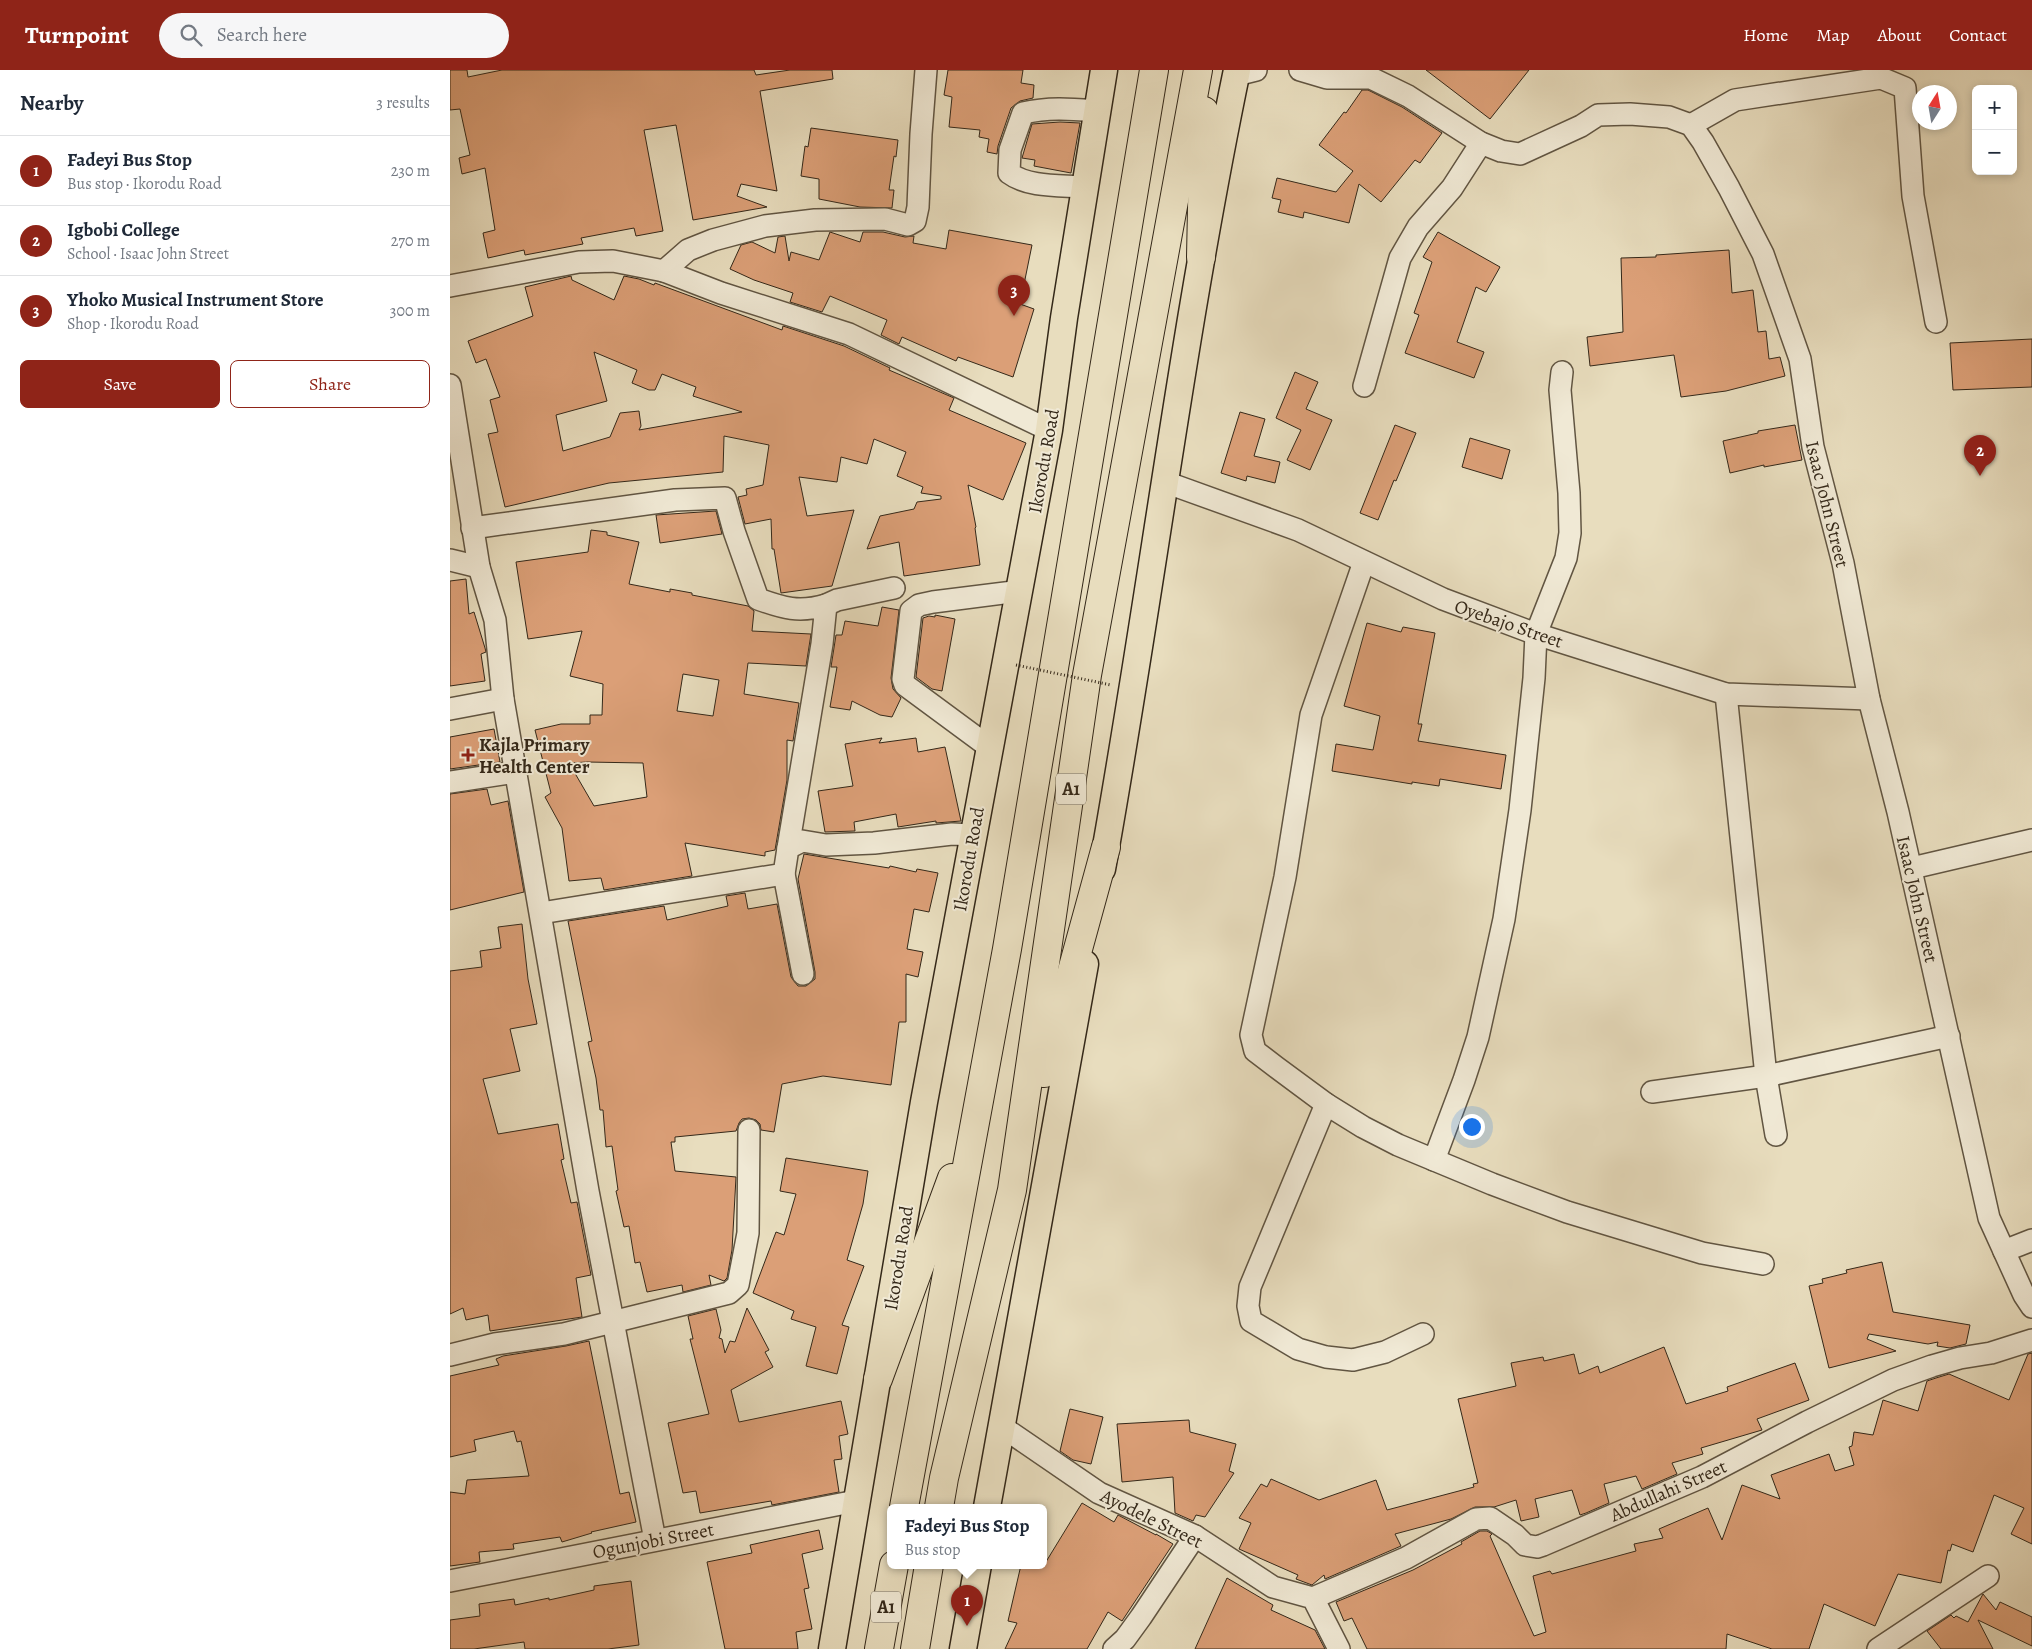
<!DOCTYPE html>
<meta charset="utf-8">
<style>
body{margin:0;font-family:Alegreya,serif;background:#f6f6f7;color:#1f2937}
.controls{position:absolute;right:15px;top:15px;display:grid;overflow:hidden;border-radius:8px;box-shadow:0 2px 8px #0003}
.controls button{width:45px;height:45px;display:grid;place-items:center;padding:0;border:0;border-bottom:1px solid #e0e1e3;background:#fff;color:#1f2937;font:25px sans-serif}
.compass{position:absolute;left:1462px;top:15px;width:45px;height:45px;border-radius:50%;background:#fff;box-shadow:0 2px 8px #0003;rotate:11deg}
.you{position:absolute;left:1021px;top:1056px;width:18px;height:18px;margin:-12px;border:4px solid #fff;border-radius:50%;background:#1a73e8;box-shadow:0 0 0 8px #1a73e833}
.badge{display:grid;place-items:center;width:32px;height:32px;border-radius:50%;background:#8f2418;color:#fff;font-size:16px;font-weight:700}
.pin{position:absolute;translate:-50% -41px;filter:drop-shadow(0 1px 2px #0008)}
.pin::after{content:'';position:absolute;top:26px;width:18px;height:15px;background:inherit;clip-path:polygon(0 0,100% 0,50% 100%)}
.popup{position:absolute;left:437px;top:1434px;width:160px;height:65px;box-sizing:border-box;display:grid;place-content:center;border-radius:8px;background:#fff;filter:drop-shadow(0 1px 4px #0005);font-size:16px;white-space:nowrap;color:#747a83}
.popup b{font-size:19px;color:#1f2937}
.popup::after{content:'';position:absolute;left:50%;top:100%;margin-left:-10px;border:10px solid transparent;border-top-color:#fff}
.list{margin:0;padding:0;list-style:none}
h2{display:flex;justify-content:space-between;align-items:center;height:65px;margin:0;padding:0 20px;font-size:21px}
h2 small{font-size:16px;font-weight:400;color:#747a83}
.list li{display:grid;grid-template-columns:32px 1fr auto;gap:15px;align-items:center;box-sizing:border-box;height:70px;padding:0 20px;border-top:1px solid #e0e1e3}
.list b{display:block;font-size:19px;white-space:nowrap}
.list p{margin:0;font-size:16px;white-space:nowrap;color:#747a83}
.list em{font-size:16px;font-style:normal;color:#747a83}
.actions{display:flex;gap:10px;padding:15px 20px}
.actions a{flex:1;padding:11px 0;border:1px solid #8f2418;border-radius:8px;text-align:center;font-size:18px;color:#8f2418}
.actions .main{background:#8f2418;color:#fff}
.icon{flex:none;width:28px;height:28px;fill:none;stroke:currentColor;stroke-width:2;stroke-linecap:round;stroke-linejoin:round}
.map{position:relative;flex:none;width:1582px;height:1579px;overflow:hidden}
header{display:flex;align-items:center;gap:30px;box-sizing:border-box;height:70px;padding:0 25px;background:#8f2418;color:#fff}
header strong{font-size:24px}
nav{display:flex;gap:28px;margin-inline-start:auto;font-size:18px}
.search{width:350px;height:45px;background:#f6f6f7;display:flex;align-items:center;gap:12px;box-sizing:border-box;padding:0 18px;border-radius:28px;color:#747a83;font-size:19px}
main{display:flex}
aside{flex:1;background:#fff}
.map>svg:first-child{display:block}
</style>
<header>
<strong>Turnpoint</strong>
<div class="search"><svg class="icon" aria-label="search" viewBox="0 0 24 24"><circle cx="10" cy="10" r="6"/><path d="M15 15l6 6"/></svg>Search here</div>
<nav><a>Home</a><a>Map</a><a>About</a><a>Contact</a></nav>
</header>
<main>
<aside>
<h2>Nearby<small>3 results</small></h2>
<ul class="list">
<li><span class="badge">1</span><div><b>Fadeyi Bus Stop</b><p>Bus stop · Ikorodu Road</p></div><em>230 m</em></li>
<li><span class="badge">2</span><div><b>Igbobi College</b><p>School · Isaac John Street</p></div><em>270 m</em></li>
<li><span class="badge">3</span><div><b>Yhoko Musical Instrument Store</b><p>Shop · Ikorodu Road</p></div><em>300 m</em></li>
</ul>
<div class="actions"><a class="main">Save</a><a>Share</a></div>
</aside>
<div class="map">
<svg width="1582" height="1579" viewBox="0 0 1582 1579">
<rect width="100%" height="100%" fill="#e8ddbe"/>
<filter id="stains"><feTurbulence type="fractalNoise" baseFrequency=".004" numOctaves="4"/><feColorMatrix values="0 0 0 0 .2 0 0 0 0 .09 0 0 0 0 .02 0 0 0 .5 -.17"/></filter>
<radialGradient id="worn" r=".72"><stop offset=".6" stop-color="#630" stop-opacity="0"/><stop offset="1" stop-color="#630" stop-opacity=".3"/></radialGradient>
<g fill="#db9f77" stroke="#342819" fill-rule="evenodd">
<polygon points="0,0 17,0 18,7 52,0 304,0 306,5 340,0 382,0 383,9 310,21 327,121 291,114 287,126 317,137 243,150 226,55 194,60 213,161 186,166 184,158 131,168 133,174 75,185 74,180 38,188 33,163 45,160 35,98 12,104 9,88 20,85 10,39 0,40"/>
<polygon points="498,0 573,0 571,13 584,15 583,28 570,31 561,38 548,76 547,84 537,82 539,69 529,67 530,60 499,57 502,27 494,25"/>
<polygon points="976,0 1079,0 1040,49"/>
<polygon points="912,20 918,20 952,37 992,63 970,93 965,90 931,132 909,114 899,153 854,142 853,148 828,142 831,130 822,128 827,108 886,122 903,101 869,75 894,42 896,43"/>
<polygon points="610,52 630,53 621,103 584,96 585,90 572,88 582,54"/>
<polygon points="361,58 448,70 446,87 444,86 439,120 444,120 442,138 410,137 369,129 369,109 351,106 355,76 358,77"/>
<polygon points="499,160 582,175 570,234 584,239 563,307 508,287 506,291 452,267 449,274 431,265 437,250 380,226 372,242 340,232 343,223 304,210 280,199 291,175 302,172 325,183 328,167 335,166 339,191 341,182 369,190 380,162 410,172 413,162 433,162 455,167 464,166 463,173 496,179"/>
<polygon points="988,162 1050,197 1036,222 1026,217 1007,272 1034,282 1024,308 955,283 969,245 964,243 982,192 973,187"/>
<polygon points="1279,180 1282,223 1303,220 1308,262 1316,261 1319,289 1330,287 1335,306 1276,321 1231,327 1224,285 1140,296 1137,267 1173,262 1171,188 1206,187 1206,185"/>
<path d="M 121,206 L 122,210 L 164,230 L 174,206 L 189,209 L 204,215 L 205,213 L 332,260 L 333,256 L 394,276 L 440,298 L 439,300 L 504,328 L 499,340 L 576,373 L 553,430 L 518,415 L 526,457 L 525,458 L 530,495 L 454,506 L 449,472 L 417,479 L 430,446 L 464,439 L 467,432 L 491,429 L 491,426 L 471,423 L 473,417 L 447,406 L 456,382 L 424,369 L 417,394 L 391,387 L 387,412 L 349,407 L 357,446 L 404,440 L 382,516 L 331,523 L 324,479 L 322,479 L 321,449 L 295,454 L 288,427 L 297,425 L 296,419 L 313,415 L 319,375 L 274,366 L 273,402 L 159,413 L 55,437 L 38,364 L 48,362 L 40,330 L 50,327 L 36,289 L 26,293 L 18,271 L 83,246 L 75,217 ZM 144,282 L 187,300 L 182,313 L 199,320 L 205,320 L 212,304 L 246,317 L 243,326 L 292,342 L 189,360 L 191,356 L 189,341 L 170,343 L 160,367 L 113,381 L 106,345 L 157,331 Z"/>
<polygon points="1582,269 1582,317 1503,320 1500,273"/>
<polygon points="845,302 868,312 856,339 882,350 860,400 837,390 851,360 826,348"/>
<polygon points="790,342 815,349 804,386 830,392 825,413 797,406 796,411 771,403"/>
<polygon points="945,355 966,363 946,411 944,410 928,450 910,443"/>
<polygon points="1345,355 1352,390 1314,397 1314,395 1280,403 1273,371 1308,363 1308,361"/>
<polygon points="1020,368 1060,380 1052,409 1012,397"/>
<polygon points="266,441 272,464 210,473 206,445"/>
<path d="M 141,460 L 157,462 L 157,465 L 189,472 L 179,514 L 220,522 L 220,519 L 242,523 L 242,525 L 298,536 L 304,541 L 302,561 L 361,564 L 356,596 L 298,593 L 294,624 L 349,633 L 343,671 L 337,670 L 337,710 L 325,780 L 315,782 L 315,786 L 235,773 L 242,806 L 154,820 L 151,808 L 119,811 L 112,758 L 95,727 L 101,723 L 85,660 L 111,654 L 140,654 L 140,645 L 152,645 L 153,614 L 120,606 L 132,561 L 78,569 L 66,492 L 138,482 ZM 233,604 L 269,610 L 263,646 L 227,641 ZM 137,692 L 193,693 L 197,727 L 144,736 L 119,693 Z"/>
<polygon points="16,509 19,544 24,542 35,578 36,582 31,584 35,611 0,616 0,511"/>
<polygon points="432,537 449,540 441,608 443,619 451,628 442,647 430,645 402,631 400,640 380,637 387,597 381,597 386,565 392,565 395,551 428,556"/>
<polygon points="485,545 505,549 492,621 482,619 466,607 473,548 479,546 485,547"/>
<polygon points="917,553 951,562 953,557 985,563 968,654 972,654 968,671 1056,685 1051,719 990,709 989,716 962,712 962,714 882,701 886,674 923,680 930,646 894,636"/>
<polygon points="44,659 50,692 0,699 0,667"/>
<polygon points="432,668 429,673 466,668 468,682 495,677 511,751 486,753 486,751 448,757 446,744 404,752 405,761 375,762 368,721 403,716 395,674"/>
<polygon points="37,719 41,735 58,731 74,822 0,840 0,724"/>
<polygon points="354,784 439,798 440,796 466,802 467,799 488,803 479,842 464,839 457,879 473,882 468,907 456,904 456,952 449,952 441,1015 373,1006 332,1014 324,1062 311,1060 310,1054 306,1050 299,1048 292,1049 289,1053 286,1061 225,1067 225,1072 221,1072 225,1101 286,1107 282,1180 277,1208 274,1211 259,1205 261,1215 233,1222 232,1215 197,1222 190,1192 185,1193 179,1156 174,1157 166,1121 168,1120 162,1076 156,1077 153,1040 150,1040 146,1008 138,972 142,971 118,851 214,836 217,850 278,836 276,826 295,823 298,839 327,834 341,907 348,916 356,916 365,909 365,902 348,809"/>
<polygon points="72,854 78,909 87,954 60,959 70,1001 33,1009 48,1064 108,1054 114,1089 111,1090 121,1133 127,1132 141,1205 126,1208 132,1247 40,1261 38,1245 16,1250 13,1238 0,1244 0,901 32,897 30,881 51,878 48,857"/>
<polygon points="336,1088 418,1101 413,1134 397,1190 414,1196 392,1255 399,1257 387,1304 356,1296 366,1257 341,1249 344,1241 303,1223 326,1162 334,1165 346,1124 330,1121"/>
<polygon points="1432,1192 1443,1242 1520,1255 1516,1274 1500,1278 1487,1276 1488,1272 1478,1274 1419,1264 1417,1269 1446,1281 1379,1298 1359,1216 1373,1213 1372,1209 1397,1203 1396,1200"/>
<polygon points="297,1238 319,1280 315,1282 323,1297 281,1320 289,1352 391,1331 398,1364 389,1366 392,1389 384,1390 389,1422 322,1435 321,1431 250,1443 246,1421 233,1423 218,1353 259,1344 240,1269 243,1269 238,1246 266,1239 271,1260 269,1268 272,1269 275,1283 280,1271 285,1272"/>
<polygon points="139,1271 170,1424 179,1422 186,1452 141,1462 142,1463 112,1472 110,1467 63,1474 64,1479 29,1482 30,1492 0,1496 0,1422 15,1424 17,1410 79,1406 71,1371 67,1372 64,1361 24,1370 26,1381 0,1387 0,1306 49,1295 46,1289 53,1286 116,1276"/>
<polygon points="1214,1277 1236,1334 1278,1321 1277,1317 1345,1293 1359,1330 1307,1349 1312,1360 1251,1378 1253,1384 1222,1393 1227,1404 1192,1419 1186,1406 1154,1414 1159,1433 1136,1443 1130,1445 1122,1420 1085,1429 1089,1447 1071,1451 1066,1430 1044,1437 1025,1437 1001,1449 945,1464 951,1476 875,1509 874,1505 862,1515 846,1509 848,1505 789,1479 801,1453 789,1448 811,1414 817,1417 821,1409 869,1430 926,1410 937,1440 1024,1417 1023,1414 1028,1413 1008,1329 1066,1316 1061,1293 1093,1287 1094,1291 1124,1284 1129,1304 1148,1296 1150,1303"/>
<polygon points="1582,1283 1582,1474 1561,1464 1574,1438 1544,1425 1523,1482 1502,1474 1500,1481 1498,1480 1491,1513 1448,1504 1425,1556 1374,1534 1359,1579 1322,1579 1277,1564 1276,1579 917,1579 902,1548 894,1551 886,1532 963,1500 1012,1474 1011,1472 1030,1461 1037,1461 1042,1464 1040,1466 1084,1566 1096,1562 1083,1506 1100,1501 1102,1504 1186,1481 1184,1474 1213,1468 1209,1459 1258,1438 1272,1470 1292,1415 1330,1429 1321,1405 1379,1384 1385,1401 1404,1395 1399,1377 1402,1376 1404,1362 1423,1365 1433,1330 1468,1341 1477,1311 1486,1308 1499,1304 1559,1330 1578,1284"/>
<polygon points="620,1339 653,1347 641,1394 623,1390 610,1381"/>
<polygon points="739,1350 740,1362 786,1374 779,1401 784,1403 755,1447 746,1445 743,1451 725,1443 723,1407 672,1412 667,1354"/>
<polygon points="632,1433 664,1452 668,1445 706,1465 706,1464 723,1474 672,1551 658,1542 637,1579 555,1579 567,1553 558,1551 571,1495 594,1495"/>
<polygon points="369,1460 373,1479 352,1484 359,1518 354,1519 362,1559 346,1562 348,1579 275,1579 257,1492 302,1483 300,1475"/>
<polygon points="777,1508 823,1535 821,1540 865,1560 875,1579 745,1579"/>
<polygon points="181,1511 189,1575 158,1579 75,1579 74,1572 24,1579 0,1579 0,1550 30,1546 29,1534 64,1529 65,1535 99,1528 99,1530 144,1520 144,1516"/>
<polygon points="1533,1524 1546,1540 1550,1532 1582,1547 1582,1576 1528,1550 1543,1579 1491,1579 1477,1561 1501,1545 1504,1548 1506,1546 1518,1552"/>
</g>
<g fill="none" stroke-linecap="round" stroke-linejoin="round">
<defs>
<g id="minor">
<polyline points="850,0 877,8 921,8 958,26 1031,73 1051,81 1070,84 1131,56 1148,45 1180,44 1219,47 1241,55 1253,72 1279,118 1313,184 1350,289 1363,377 1393,493 1419,629 1448,742 1539,1148 1574,1225 1582,1237"/>
<polyline points="786,5 806,0"/>
<polyline points="1241,55 1285,30 1431,8 1455,18 1463,126 1486,252"/>
<path d="M 635,117 C 611,115 579,118 559,103 L 560,80 L 573,43 C 599,37 621,39 647,41"/>
<polyline points="214,201 238,180 263,170 315,156 365,150 435,149 458,155 465,151 468,137 471,64 476,0"/>
<polyline points="0,216 129,192 163,191 214,201 271,223 399,264 599,360"/>
<polyline points="0,315 29,497 45,550 53,629 138,1121 205,1470"/>
<polyline points="914,316 950,188 968,157 1002,118 1031,73"/>
<polyline points="715,412 848,460 993,529 1086,564 1276,624 1419,629"/>
<path d="M 22,458 L 225,430 L 275,428 L 284,461 L 308,529 C 333,538 349,543 376,535 L 372,574 L 338,778"/>
<polyline points="0,490 29,497"/>
<polyline points="914,492 861,645 835,807 801,965 805,981 826,997 876,1034 913,1057 948,1075 1042,1114 1117,1142 1252,1183 1313,1194"/>
<polyline points="376,535 387,530 444,518"/>
<polyline points="1276,624 1316,1006 1326,1065"/>
<polyline points="0,639 53,629"/>
<polyline points="539,677 455,615 453,609 461,541 469,535 483,532 570,521"/>
<polyline points="0,712 66,702"/>
<polyline points="1462,798 1582,770"/>
<polyline points="334,804 353,904"/>
<polyline points="91,843 334,804 338,778 352,771 376,775 424,773 502,764 523,765"/>
<polyline points="1202,1022 1316,1006 1499,966"/>
<polyline points="876,1034 800,1217 798,1236 801,1251 848,1279 876,1287 903,1290 935,1282 973,1264"/>
<polyline points="984,1090 1014,1010 1028,967 1054,849 1070,740 1084,608 1086,564 1116,488 1120,463 1119,423 1110,320 1112,302"/>
<polyline points="1554,1181 1582,1170"/>
<polyline points="0,1285 45,1274 114,1264 279,1223 288,1215 298,1163 299,1060"/>
<polyline points="551,1356 649,1423 745,1466 823,1517 863,1528 889,1579"/>
<polyline points="0,1511 406,1431"/>
<polyline points="863,1528 956,1488 1026,1449 1040,1448 1065,1465 1075,1475 1087,1477 1093,1475 1252,1407 1357,1352 1443,1310 1482,1296 1510,1288 1541,1283 1582,1270"/>
<polyline points="664,1579 675,1569 691,1547 745,1466"/>
<polyline points="1428,1579 1538,1506"/>
</g>
<g id="major">
<path d="M 652,799 C 700,533 732,265 787,0"/>
<polyline points="537,1437 635,894"/>
<polyline points="382,1579 474,1032 599,360 614,248 654,0"/>
<polyline points="513,1579 528,1495"/>
</g>
<g id="highway">
<polyline points="751,187 754,41"/>
<polyline points="594,1003 656,777"/>
<polyline points="428,1309 502,1108"/>
<polyline points="454,1437 557,879 704,0"/>
<polyline points="489,1437 494,1408 562,1120 637,605 748,0"/>
<polyline points="429,1579 444,1495"/>
<polyline points="465,1579 479,1495"/>
</g>
</defs>
<use href="#minor" stroke="#615542" stroke-width="24"/>
<use href="#major" stroke="#342819" stroke-width="29"/>
<use href="#highway" stroke="#342819" stroke-width="30"/>
<use href="#minor" stroke="#f0e9d5" stroke-width="21"/>
<use href="#major" stroke="#e8ddbe" stroke-width="26"/>
<use href="#highway" stroke="#e8ddbe" stroke-width="28"/>
<polyline stroke="#342819" stroke-width="3" stroke-dasharray="1 2.5" stroke-linecap="butt" points="566,595 661,615"/>
</g>
<path fill="#8f2418" stroke="#f0e9d5" stroke-width="2" d="M15.5 677.5h5v5h5v5h-5v5h-5v-5h-5v-5h5z"/>
<g text-anchor="middle" stroke-width="4" stroke-linejoin="round" paint-order="stroke">
<g fill="#f0e9d5" stroke="#6c6251" stroke-width="1">
<rect x="606" y="703.5" width="30" height="31" rx="4"/>
<rect x="421" y="1521.5" width="30" height="31" rx="4"/>
</g>
<g font-size="18" font-weight="bold" fill="#342819">
<text x="621" y="725">A1</text>
<text x="436" y="1543">A1</text>
</g>
<g font-size="19" fill="#342819" stroke="#f0e9d5">
<text transform="translate(593 391) rotate(-80)" y="7">Ikorodu Road</text>
<text transform="translate(1378 434) rotate(76)" y="7">Isaac John Street</text>
<text transform="translate(1059 553) rotate(19)" y="7">Oyebajo Street</text>
<text transform="translate(518 789) rotate(-80)" y="7">Ikorodu Road</text>
<text transform="translate(1468 829) rotate(77)" y="7">Isaac John Street</text>
<text transform="translate(448 1188) rotate(-81)" y="7">Ikorodu Road</text>
<text transform="translate(1218 1420) rotate(-24)" y="7">Abdullahi Street</text>
<text transform="translate(702 1448) rotate(26)" y="7">Ayodele Street</text>
<text transform="translate(203 1470) rotate(-11)" y="7">Ogunjobi Street</text>
</g>
<g font-size="19" font-weight="bold" fill="#342819" stroke="#f0e9d5" text-anchor="start">
<text x="29" y="681">Kajla Primary<tspan x="29" dy="22">Health Center</tspan></text>
</g>
</g>
<rect width="100%" height="100%" filter="url(#stains)"/>
<rect width="100%" height="100%" fill="url(#worn)"/>
</svg>
<div class="controls">
<button>+</button>
<button>−</button>
</div>
<svg class="compass" viewBox="-18 -18 36 36"><path d="M0-13l5 13h-10z" fill="#e53935"/><path d="M0 13l5-13h-10z" fill="#747a83"/></svg>
<div class="you"></div>
<div class="pin badge" style="left:517px;top:1556px">1</div>
<div class="popup"><b>Fadeyi Bus Stop</b>Bus stop</div>
<div class="pin badge" style="left:1530px;top:406px">2</div>
<div class="pin badge" style="left:564px;top:246px">3</div>
</div>
</main>
